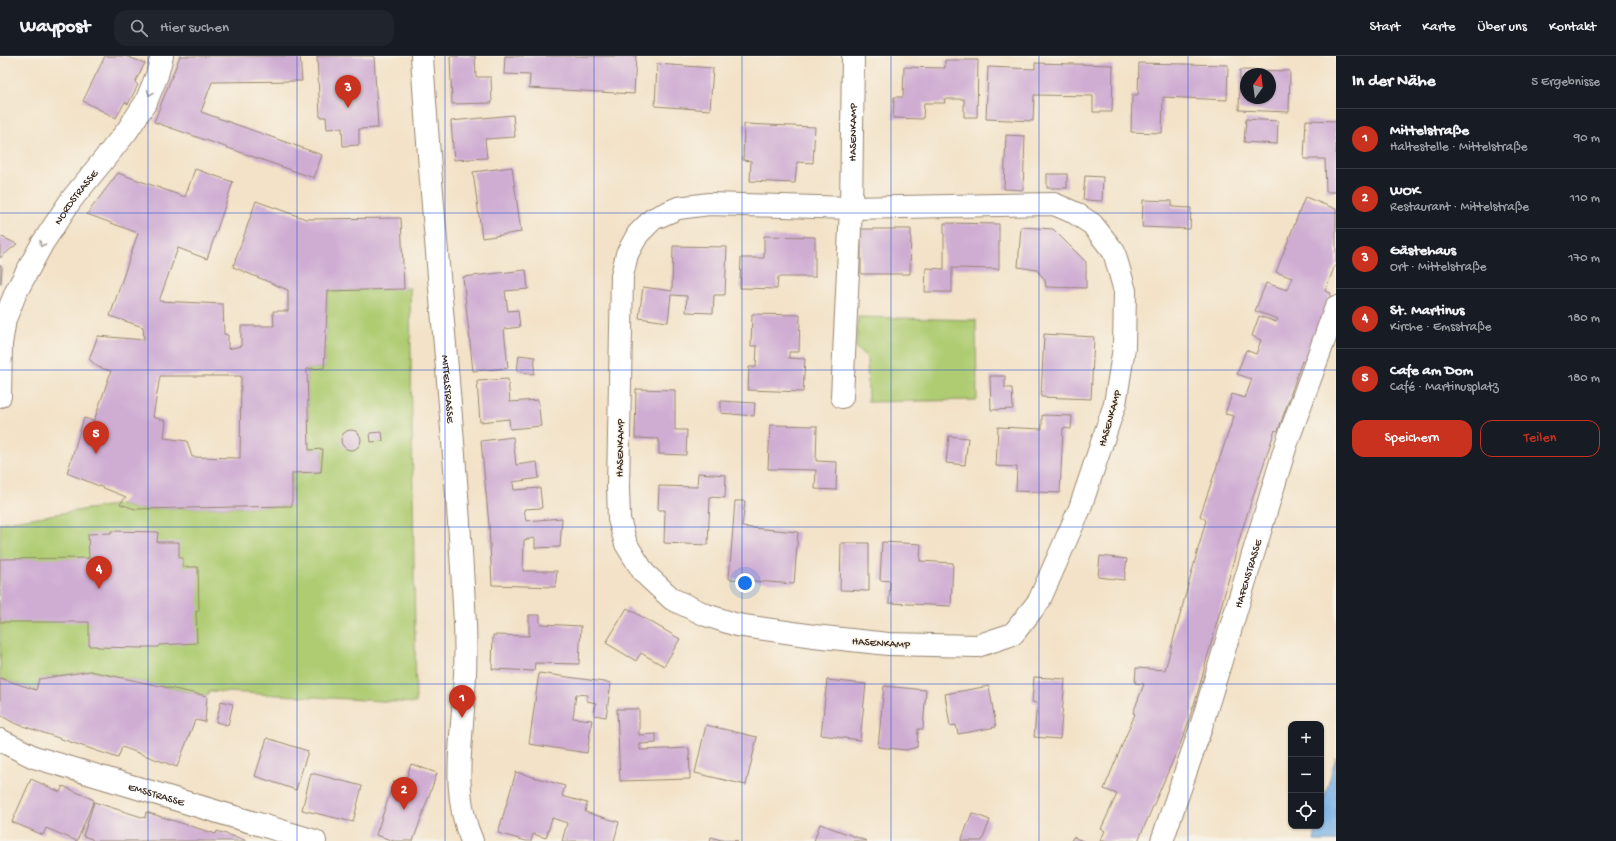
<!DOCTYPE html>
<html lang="de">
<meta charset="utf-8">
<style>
body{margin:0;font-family:"Gochi Hand",sans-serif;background:#20242c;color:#f1f3f6}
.controls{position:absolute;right:12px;bottom:12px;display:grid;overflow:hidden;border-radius:8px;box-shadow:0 1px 3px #0004}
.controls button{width:36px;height:36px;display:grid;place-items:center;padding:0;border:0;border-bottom:1px solid #363941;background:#171b24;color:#f1f3f6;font:20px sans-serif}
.compass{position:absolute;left:1240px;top:12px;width:36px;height:36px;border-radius:50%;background:#171b24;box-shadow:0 1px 3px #0004;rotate:14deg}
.you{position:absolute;left:745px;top:527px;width:14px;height:14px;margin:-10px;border:3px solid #fff;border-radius:50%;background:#1a73e8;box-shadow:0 0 0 6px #1a73e833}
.badge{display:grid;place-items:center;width:26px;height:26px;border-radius:50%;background:#c8321e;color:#fff;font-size:13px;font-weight:700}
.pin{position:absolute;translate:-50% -33px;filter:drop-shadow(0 1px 2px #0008)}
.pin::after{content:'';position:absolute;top:21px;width:14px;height:12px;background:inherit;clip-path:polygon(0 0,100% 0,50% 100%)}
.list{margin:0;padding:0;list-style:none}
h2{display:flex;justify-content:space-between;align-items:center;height:52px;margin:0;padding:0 16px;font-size:17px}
h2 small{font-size:13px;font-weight:400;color:#9ea1a6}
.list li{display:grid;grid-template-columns:26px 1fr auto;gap:12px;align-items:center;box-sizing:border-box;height:60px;padding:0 16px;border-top:1px solid #363941}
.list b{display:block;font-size:15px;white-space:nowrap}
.list p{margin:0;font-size:13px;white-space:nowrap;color:#9ea1a6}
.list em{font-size:13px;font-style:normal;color:#9ea1a6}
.actions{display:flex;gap:8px;padding:12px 16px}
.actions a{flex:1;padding:9px 0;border:1px solid #c8321e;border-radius:12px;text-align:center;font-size:14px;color:#c8321e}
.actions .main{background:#c8321e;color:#fff}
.icon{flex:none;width:22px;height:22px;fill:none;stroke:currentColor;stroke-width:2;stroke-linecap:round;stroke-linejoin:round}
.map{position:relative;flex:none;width:1336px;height:785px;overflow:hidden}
header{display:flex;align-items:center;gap:24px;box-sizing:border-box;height:56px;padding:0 20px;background:#171b24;border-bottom:1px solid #363941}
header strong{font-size:19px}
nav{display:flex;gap:22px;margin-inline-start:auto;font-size:14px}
.search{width:280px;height:36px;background:#20242c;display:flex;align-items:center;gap:10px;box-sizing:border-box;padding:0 14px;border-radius:12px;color:#9ea1a6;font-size:15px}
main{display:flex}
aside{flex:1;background:#171b24}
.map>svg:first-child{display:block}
</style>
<header>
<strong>Waypost</strong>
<div class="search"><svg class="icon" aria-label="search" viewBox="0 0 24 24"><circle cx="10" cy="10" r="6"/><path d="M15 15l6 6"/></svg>Hier suchen</div>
<nav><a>Start</a><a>Karte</a><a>Über uns</a><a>Kontakt</a></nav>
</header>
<main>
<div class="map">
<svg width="1336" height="785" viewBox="0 0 1336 785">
<rect width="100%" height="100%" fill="#f7f3e8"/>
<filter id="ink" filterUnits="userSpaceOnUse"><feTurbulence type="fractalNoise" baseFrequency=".025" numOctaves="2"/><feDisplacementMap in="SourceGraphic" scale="8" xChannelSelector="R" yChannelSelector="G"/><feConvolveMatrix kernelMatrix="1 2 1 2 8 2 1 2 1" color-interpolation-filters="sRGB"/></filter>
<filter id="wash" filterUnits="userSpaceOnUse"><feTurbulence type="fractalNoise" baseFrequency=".012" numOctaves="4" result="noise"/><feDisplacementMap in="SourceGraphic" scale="16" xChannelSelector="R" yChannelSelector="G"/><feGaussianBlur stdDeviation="0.9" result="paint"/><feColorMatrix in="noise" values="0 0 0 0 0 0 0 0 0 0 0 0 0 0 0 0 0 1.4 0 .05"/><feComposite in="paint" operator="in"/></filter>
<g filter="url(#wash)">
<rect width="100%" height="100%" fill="#f3e2c7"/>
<g fill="#afcc72" stroke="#757b48">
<polygon points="410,232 416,647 209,635 207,640 90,615 39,623 36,634 0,622 0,467 120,448 135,453 292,450 292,417 321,416 323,394 309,394 307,313 324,312 328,235"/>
<polygon points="858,261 976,264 977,344 868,346 867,301 856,292"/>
</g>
<polygon fill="#73afe4" stroke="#576c81" points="1336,701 1336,785 1314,785 1317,770 1321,770 1321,754"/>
<g id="blocks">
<g fill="#cfadd3" fill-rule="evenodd">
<polygon points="105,0 125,0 145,7 135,26 138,29 128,48 125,46 116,62 83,45"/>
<polygon points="180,0 300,0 302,25 212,26 201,56 322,99 314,122 154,66"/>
<polygon points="317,0 374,0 378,72 359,73 359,89 343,90 342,72 327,73 326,61 320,61"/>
<polygon points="450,0 475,0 476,21 491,21 492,47 452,48"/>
<polygon points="505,0 636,0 634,38 529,32 530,19 504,18"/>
<polygon points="945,4 978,4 977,61 964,61 964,43 944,43 945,47 924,47 923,63 893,62 894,41 903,41 904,11 945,12"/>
<polygon points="1035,7 1113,9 1112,56 1093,56 1093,40 1034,39 1033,65 986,63 988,11 1035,13"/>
<polygon points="1139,7 1228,9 1227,44 1163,41 1162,77 1131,76 1132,39 1138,39"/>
<polygon points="657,8 713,12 710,54 655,50"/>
<path d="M 1240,14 L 1290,15 L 1289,56 L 1239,54 ZM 1246,18 L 1270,18 L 1270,42 L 1246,42 Z"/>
<polygon points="513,59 515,81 485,83 487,102 454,104 451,65"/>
<polygon points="1246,63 1278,65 1277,88 1244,86"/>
<polygon points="1306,64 1336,65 1336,136 1326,136 1325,103 1304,103"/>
<polygon points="744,68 815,71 813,107 797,106 795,127 750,125 751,105 743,104"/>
<polygon points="1006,79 1025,80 1023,134 1004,133"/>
<polygon points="512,111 521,176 482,182 473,116"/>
<path d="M 195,113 L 233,126 L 207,203 L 178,192 L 159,245 L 223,248 L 224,278 L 228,279 L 228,293 L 241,290 L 241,270 L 274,270 L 273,255 L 288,255 L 288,234 L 233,211 L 256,145 L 306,163 L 401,162 L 404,233 L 328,235 L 324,312 L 307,313 L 309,394 L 323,393 L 321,416 L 292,417 L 292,450 L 135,453 L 120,448 L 126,441 L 67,417 L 84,362 L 94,365 L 111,315 L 98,311 L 89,303 L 98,280 L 144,284 L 143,271 L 110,260 L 138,177 L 87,158 L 118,117 L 185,141 ZM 160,320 L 241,320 L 240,402 L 192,401 L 187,385 L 164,382 L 166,365 L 153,361 Z"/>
<rect x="1047" y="118" width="20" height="14"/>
<polygon points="1085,120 1103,121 1102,145 1083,144"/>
<polygon points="1305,141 1336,153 1336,207 1325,235 1331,237 1305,308 1302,305 1278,375 1275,374 1242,474 1197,639 1184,679 1138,785 1100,785 1105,775 1101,773 1117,738 1104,733 1135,658 1133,657 1144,628 1135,627 1136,612 1165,614 1206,464 1200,460 1234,360 1225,358 1232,338 1245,342 1252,323 1237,318 1246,294 1256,298 1261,284 1252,280 1259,260 1276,266 1278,263 1255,255 1266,227 1287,234 1292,222 1276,216"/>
<polygon points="1143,144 1172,145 1172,151 1191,152 1190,173 1142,171"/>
<polygon points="944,167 999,168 999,213 952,212 952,236 925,236 926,212 944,213"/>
<polygon points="1021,171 1053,173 1086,206 1086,232 1046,231 1045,224 1037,214 1018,211"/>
<polygon points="861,173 911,173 910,218 861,218"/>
<polygon points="0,180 17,188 0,202"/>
<polygon points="764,180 815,181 815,221 778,221 777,233 740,232 741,202 764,202"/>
<polygon points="673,190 727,191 725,239 714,239 713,257 686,256 687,240 671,239 668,266 639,262 643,231 672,235"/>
<polygon points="0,209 2,211 1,228 0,228"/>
<polygon points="526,214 528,233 505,235 508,255 518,254 520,271 504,273 508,312 473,315 463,221"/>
<polygon points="752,258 800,259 799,296 789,296 789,302 805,303 803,336 748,334 749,311 756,311 757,290 751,290"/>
<polygon points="1044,278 1094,281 1091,343 1041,341"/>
<polygon points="519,299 535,301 534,318 517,315"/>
<polygon points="990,320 1005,320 1005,332 1012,332 1013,353 991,354"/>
<polygon points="508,323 510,346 538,344 541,370 510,373 509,363 480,366 477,325"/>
<polygon points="636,333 675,334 675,374 687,374 686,399 659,398 659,383 635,382"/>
<polygon points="721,345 755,347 754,360 721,357"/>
<polygon points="1042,359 1072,360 1071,373 1063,372 1060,437 1016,435 1017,411 996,410 998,371 1042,373"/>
<polygon points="770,369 817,370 816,405 837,406 836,434 815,433 816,414 768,413"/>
<circle cx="351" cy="384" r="10"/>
<polygon points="382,376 383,385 371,386 370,377"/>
<polygon points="949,380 968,382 965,409 946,407"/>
<polygon points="513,381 516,409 537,406 539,422 513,426 514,434 540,432 542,452 524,453 526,465 562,462 560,491 535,492 535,482 524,484 523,515 557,515 555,531 492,529 489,469 481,385"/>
<polygon points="698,417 726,419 725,442 710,441 708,489 664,487 665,454 658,454 659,430 697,431"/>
<polygon points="735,445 745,445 742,471 798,476 794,528 729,523"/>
<polygon points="111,475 158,476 157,486 179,486 179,502 183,502 183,511 198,511 199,555 196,555 197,587 159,589 158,591 143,591 143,592 97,591 97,590 89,590 89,566 0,566 0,503 89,502 88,478 111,477"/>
<polygon points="882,486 921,488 920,505 953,507 951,550 889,547 890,525 880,524"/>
<polygon points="841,487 869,487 869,535 840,534"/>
<polygon points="1100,500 1127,503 1124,524 1098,521"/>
<polygon points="627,552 680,583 664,610 641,597 636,605 606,587"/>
<polygon points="529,559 540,559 540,568 581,570 579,608 535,607 534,615 492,613 493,579 529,580"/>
<polygon points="90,615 207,640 205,666 195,664 177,711 122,691 118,702 14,667 0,659 0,622 36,634 39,623"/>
<polygon points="539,617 611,627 606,661 594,659 596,647 587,645 588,639 576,638 573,662 592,664 587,697 529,688"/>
<polygon points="1034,621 1065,623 1060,683 1034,681 1037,647 1032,646"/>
<polygon points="827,624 866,628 860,684 821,679"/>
<polygon points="884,630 926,634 923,673 918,673 917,691 906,694 878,691"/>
<polygon points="989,630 996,671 958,678 956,669 950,670 945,638"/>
<polygon points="221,645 233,648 228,669 216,666"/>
<polygon points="617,653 639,653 639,679 656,678 656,687 640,688 640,694 689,692 690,723 620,725"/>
<polygon points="706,669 757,681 746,729 695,717"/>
<polygon points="267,682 308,695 296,734 255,720"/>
<polygon points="411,708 437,717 413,785 394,785 376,779 394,725 404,729"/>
<polygon points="516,716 565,730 562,740 587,747 585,756 619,766 614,785 562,785 567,767 552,762 546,782 533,778 531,785 526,785 498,777"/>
<polygon points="311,717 362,730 353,766 302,754"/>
<polygon points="31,723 60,736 63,730 94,744 77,785 46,772 43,779 12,766"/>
<polygon points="94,746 145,762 146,756 216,778 217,775 248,785 92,785 92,783 83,780"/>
<polygon points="972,757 990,764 982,785 961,785"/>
<polygon points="820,768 867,785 814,785"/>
<polygon points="711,781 721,784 738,785 710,785"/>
<polygon points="1073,781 1083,785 1071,785"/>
</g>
</g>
</g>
<g filter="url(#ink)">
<use href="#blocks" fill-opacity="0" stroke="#978672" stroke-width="1"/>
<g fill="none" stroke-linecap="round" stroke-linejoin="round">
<defs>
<g id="minor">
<path id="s1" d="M 422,0 C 433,183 455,366 464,549 C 466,578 466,608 464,637 C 462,686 451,738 472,785"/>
<polygon points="709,148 851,152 1054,148 1075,157 1092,168 1114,196 1125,235 1124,292 1115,348 1080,452 1039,545 1013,578 977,590 888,588 814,580 737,569 706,559 672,543 644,517 626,488 619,463 618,432 622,220 627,198 638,178 653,163 678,152"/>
<path id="s2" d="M 0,340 L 1,288 L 5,263 L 16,236 L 42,188 L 71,144 L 127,75 L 146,46 L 157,19 L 162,0"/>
<path id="s3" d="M 842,341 L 851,152 L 853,0"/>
<path id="s4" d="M 0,684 L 34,701 L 315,785"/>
<path id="s5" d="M 1162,785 L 1200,674 L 1286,389 L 1336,251"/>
</g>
</defs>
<use href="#minor" stroke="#978672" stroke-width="24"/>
<use href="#minor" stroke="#fff" stroke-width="22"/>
</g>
<defs><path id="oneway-chevron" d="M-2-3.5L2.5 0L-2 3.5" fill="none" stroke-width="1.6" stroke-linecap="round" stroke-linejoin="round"/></defs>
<g stroke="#a79f9a">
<use href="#oneway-chevron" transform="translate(150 37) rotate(112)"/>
<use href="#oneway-chevron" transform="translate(42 188) rotate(121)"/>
</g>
</g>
<path fill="none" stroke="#1d4ed8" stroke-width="1" stroke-opacity="0.55" d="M 148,0 L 148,785M 297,0 L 297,785M 445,0 L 445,785M 594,0 L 594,785M 742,0 L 742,785M 891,0 L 891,785M 1039,0 L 1039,785M 1188,0 L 1188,785M 0,157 L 1336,157M 0,314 L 1336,314M 0,471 L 1336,471M 0,628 L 1336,628"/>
<g text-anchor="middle" stroke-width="3" stroke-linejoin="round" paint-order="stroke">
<g font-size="11" fill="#3b2a1e" stroke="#f7f3e8">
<text dy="4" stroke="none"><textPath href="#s3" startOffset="265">HASENKAMP</textPath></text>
<text dy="4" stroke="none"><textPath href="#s2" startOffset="219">NORDSTRASSE</textPath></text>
<text dy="4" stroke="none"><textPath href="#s1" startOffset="334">MITTELSTRASSE</textPath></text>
<text transform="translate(1109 362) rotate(-74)" y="4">HASENKAMP</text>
<text transform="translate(619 392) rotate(-89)" y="4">HASENKAMP</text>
<text dy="4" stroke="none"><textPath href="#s5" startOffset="281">HAFENSTRASSE</textPath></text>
<text transform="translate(881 586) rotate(4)" y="4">HASENKAMP</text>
<text dy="4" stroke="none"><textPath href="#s4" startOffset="166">EMSSTRASSE</textPath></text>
</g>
</g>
</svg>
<div class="controls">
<button>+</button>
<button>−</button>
<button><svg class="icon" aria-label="locate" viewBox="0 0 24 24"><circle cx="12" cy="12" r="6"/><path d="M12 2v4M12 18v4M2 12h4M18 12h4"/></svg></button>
</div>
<svg class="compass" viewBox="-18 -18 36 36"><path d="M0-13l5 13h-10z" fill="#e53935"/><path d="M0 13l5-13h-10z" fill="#9ea1a6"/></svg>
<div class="you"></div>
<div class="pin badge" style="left:462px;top:662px">1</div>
<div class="pin badge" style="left:404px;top:754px">2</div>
<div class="pin badge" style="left:348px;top:52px">3</div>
<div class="pin badge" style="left:99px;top:533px">4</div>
<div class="pin badge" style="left:96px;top:398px">5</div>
</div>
<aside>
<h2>In der Nähe<small>5 Ergebnisse</small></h2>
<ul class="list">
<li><span class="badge">1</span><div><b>Mittelstraße</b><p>Haltestelle · Mittelstraße</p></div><em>90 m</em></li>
<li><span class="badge">2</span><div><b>WOK</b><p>Restaurant · Mittelstraße</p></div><em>110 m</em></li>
<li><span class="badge">3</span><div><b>Gästehaus</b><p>Ort · Mittelstraße</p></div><em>170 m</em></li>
<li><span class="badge">4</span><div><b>St. Martinus</b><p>Kirche · Emsstraße</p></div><em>180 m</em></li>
<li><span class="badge">5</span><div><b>Cafe am Dom</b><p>Café · Martinusplatz</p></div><em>180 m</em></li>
</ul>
<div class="actions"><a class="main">Speichern</a><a>Teilen</a></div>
</aside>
</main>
